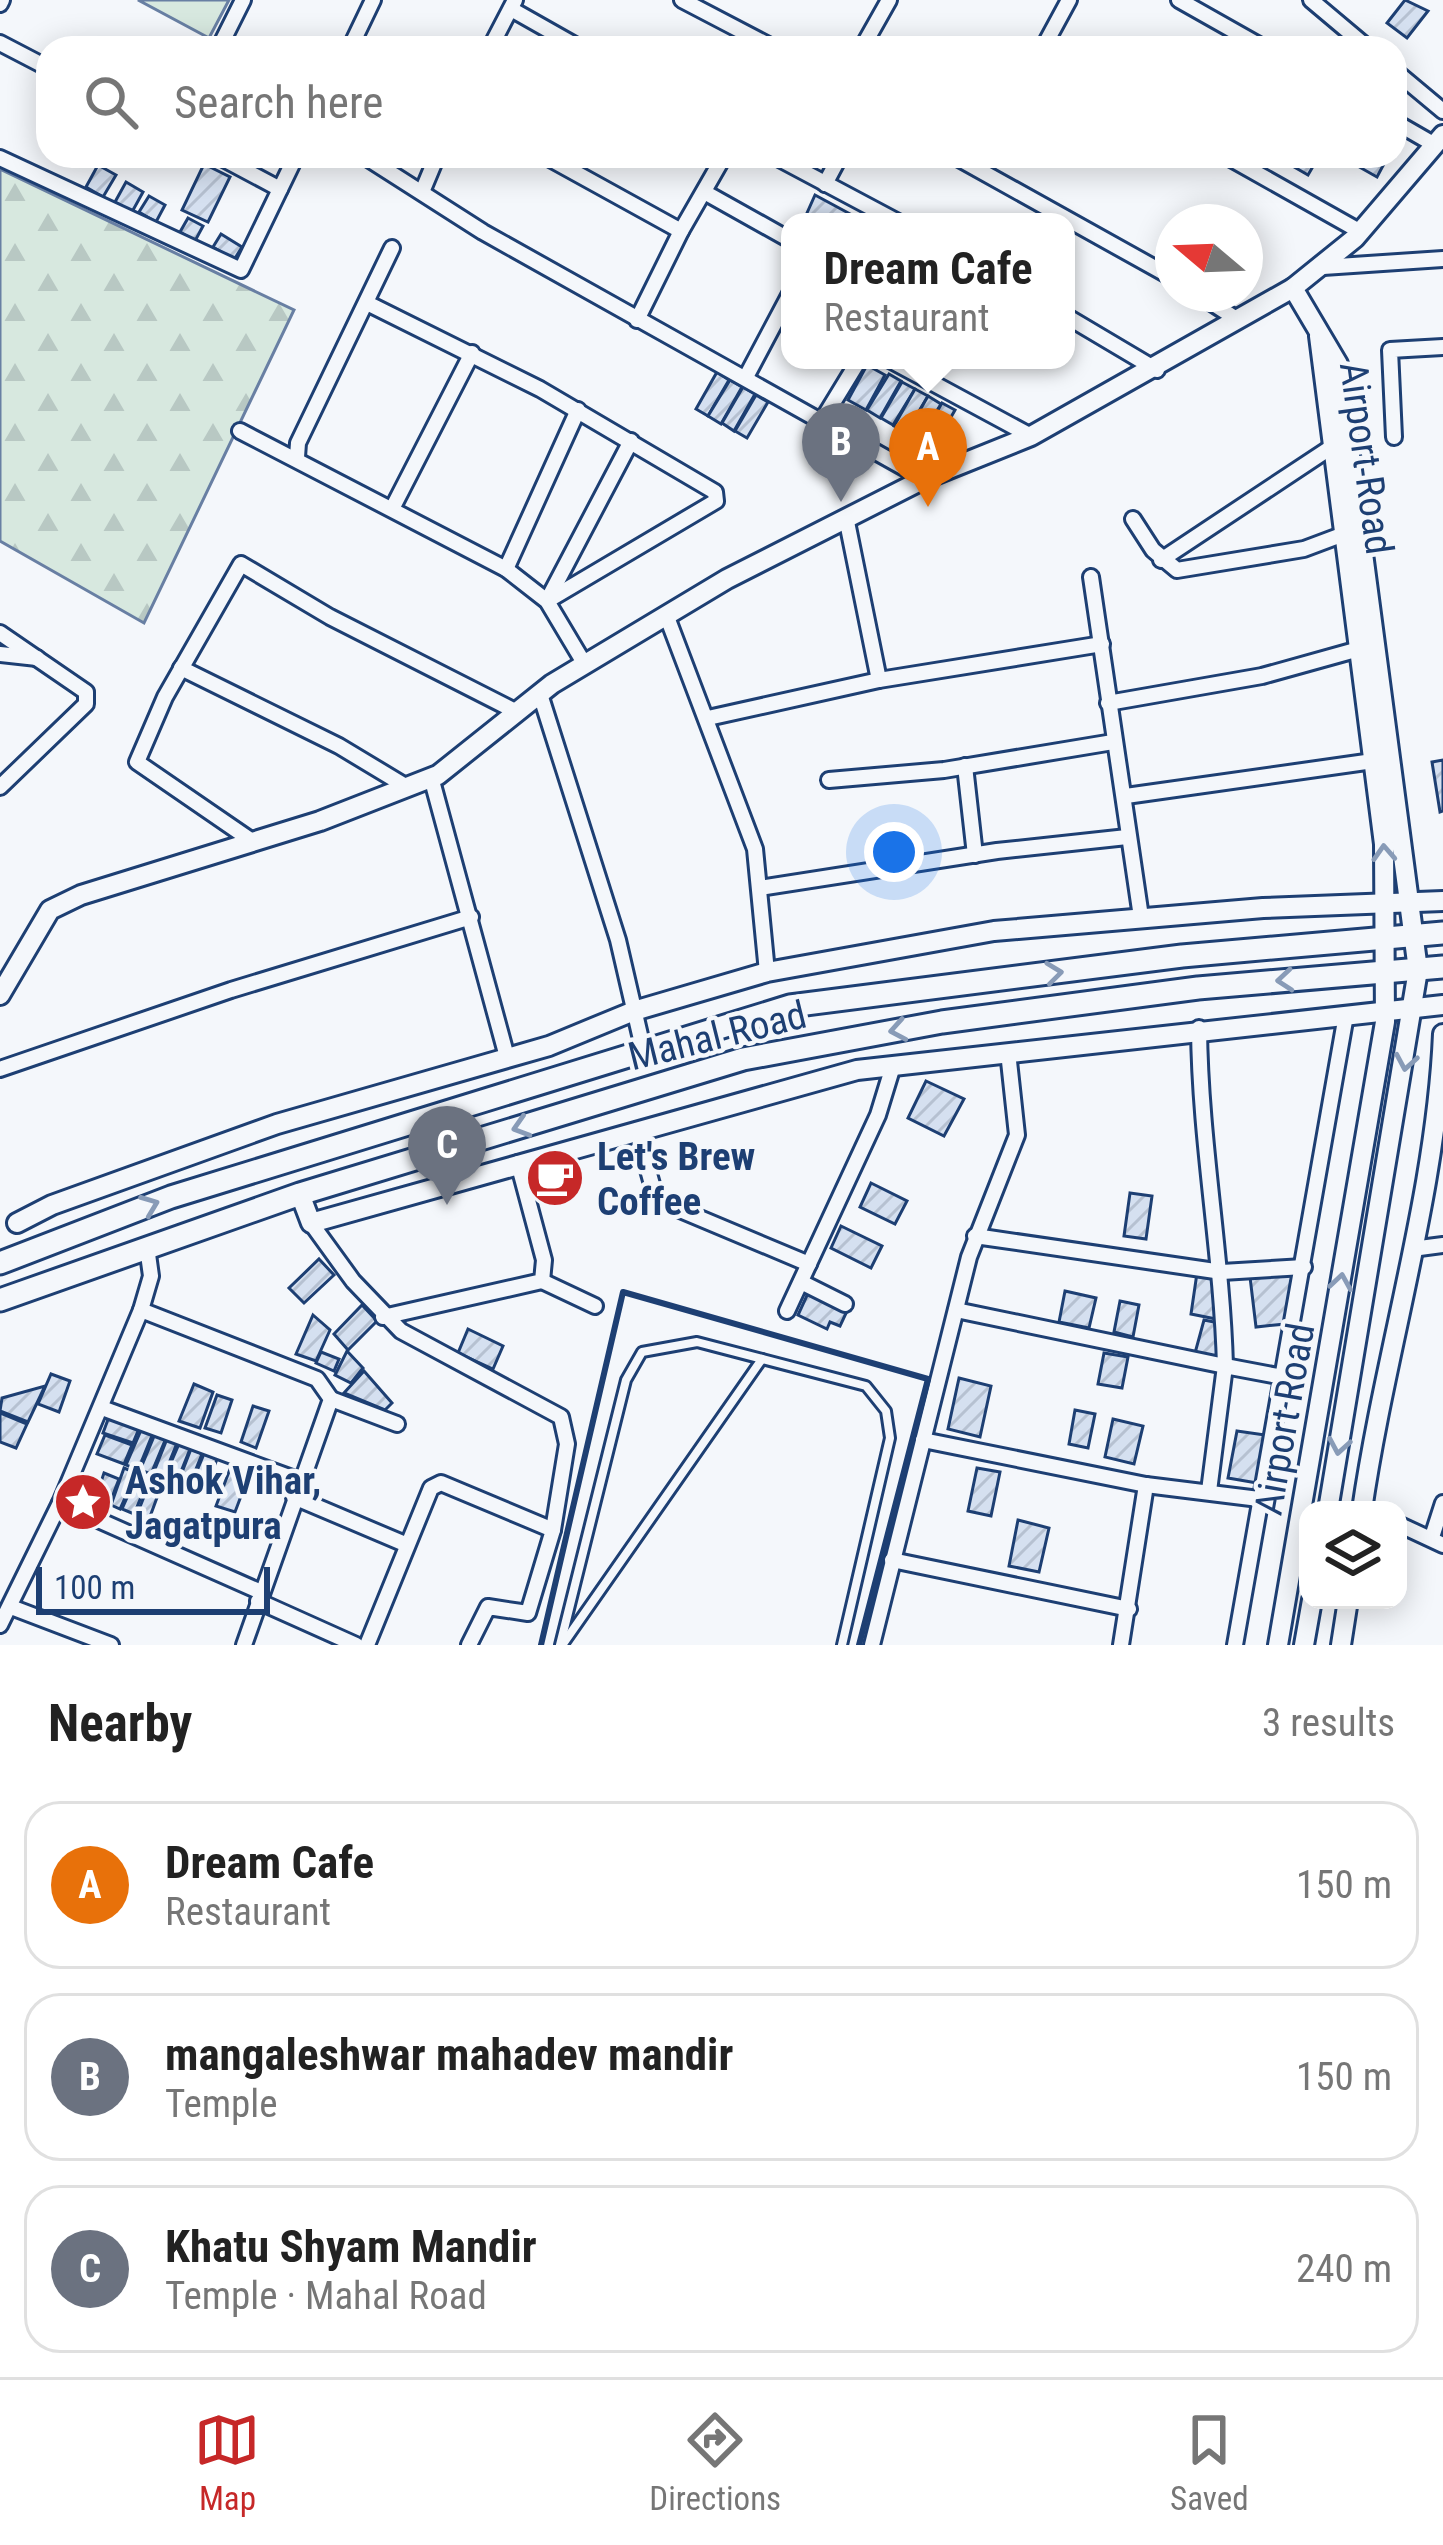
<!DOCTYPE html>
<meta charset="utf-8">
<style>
body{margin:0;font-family:"Roboto Condensed",sans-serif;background:#f6f6f6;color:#222}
.controls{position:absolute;right:36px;bottom:36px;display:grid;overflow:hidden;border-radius:24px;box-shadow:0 6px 30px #0003}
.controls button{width:108px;height:108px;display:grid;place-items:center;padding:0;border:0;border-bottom:3px solid #e0e0e0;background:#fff;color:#222;font:60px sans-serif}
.compass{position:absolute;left:1155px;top:204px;width:108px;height:108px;border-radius:50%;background:#fff;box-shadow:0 6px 30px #0003;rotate:289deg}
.scale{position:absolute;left:36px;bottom:30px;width:234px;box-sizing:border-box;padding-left:12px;border:6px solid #1d3f73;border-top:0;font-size:33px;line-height:42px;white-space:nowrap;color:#1d3f73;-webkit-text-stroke:9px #f4f7fb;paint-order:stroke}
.you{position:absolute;left:894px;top:852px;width:42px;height:42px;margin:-30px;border:9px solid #fff;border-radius:50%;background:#1a73e8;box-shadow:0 0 0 18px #1a73e833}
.badge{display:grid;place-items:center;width:78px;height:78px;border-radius:50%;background:#c62828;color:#fff;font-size:39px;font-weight:700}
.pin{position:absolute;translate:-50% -99px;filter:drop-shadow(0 3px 6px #0008)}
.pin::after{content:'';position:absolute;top:63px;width:42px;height:36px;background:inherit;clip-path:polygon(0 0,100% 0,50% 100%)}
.popup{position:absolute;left:781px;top:213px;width:294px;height:156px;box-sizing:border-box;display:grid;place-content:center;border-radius:24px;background:#fff;filter:drop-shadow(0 3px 9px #0005);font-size:39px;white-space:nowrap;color:#767676}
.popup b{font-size:45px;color:#222}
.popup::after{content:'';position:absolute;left:50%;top:100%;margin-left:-24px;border:24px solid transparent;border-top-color:#fff}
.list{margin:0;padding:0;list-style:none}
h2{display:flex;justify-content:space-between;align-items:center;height:156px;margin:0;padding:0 48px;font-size:51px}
h2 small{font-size:39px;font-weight:400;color:#767676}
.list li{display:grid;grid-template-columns:78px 1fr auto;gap:36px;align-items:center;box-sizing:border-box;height:168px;margin:0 24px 24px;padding:0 24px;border:3px solid #e0e0e0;border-radius:36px}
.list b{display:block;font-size:45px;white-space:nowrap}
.list p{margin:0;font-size:39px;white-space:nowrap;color:#767676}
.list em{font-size:39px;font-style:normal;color:#767676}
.icon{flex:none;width:66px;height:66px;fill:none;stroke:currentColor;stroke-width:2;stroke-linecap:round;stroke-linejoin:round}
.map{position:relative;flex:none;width:1443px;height:1645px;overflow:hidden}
.search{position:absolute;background:#fff;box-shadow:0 6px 30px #0003;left:36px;right:36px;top:36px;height:132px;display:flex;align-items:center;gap:30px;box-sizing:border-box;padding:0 42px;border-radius:36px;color:#767676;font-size:45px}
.sheet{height:732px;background:#fff}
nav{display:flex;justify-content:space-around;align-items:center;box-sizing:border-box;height:168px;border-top:3px solid #e0e0e0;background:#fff;font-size:33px;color:#767676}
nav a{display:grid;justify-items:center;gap:6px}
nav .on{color:#c62828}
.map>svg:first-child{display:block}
</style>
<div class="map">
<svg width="1443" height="1645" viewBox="0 0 1443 1645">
<defs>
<pattern id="forest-firs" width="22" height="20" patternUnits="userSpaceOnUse" patternTransform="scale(3)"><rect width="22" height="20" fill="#d7e8df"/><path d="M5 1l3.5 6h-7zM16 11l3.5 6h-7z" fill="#b8c8c3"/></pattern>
<pattern id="building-hatch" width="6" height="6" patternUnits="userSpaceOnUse" patternTransform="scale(3)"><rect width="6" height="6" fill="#d5e0f0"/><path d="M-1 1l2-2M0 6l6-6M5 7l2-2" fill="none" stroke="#b6c1d1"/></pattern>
</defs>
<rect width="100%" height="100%" fill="#f4f7fb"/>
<polygon fill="url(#forest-firs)" stroke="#687fa3" stroke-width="3" points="0,169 294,310 144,623 0,541"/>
<polygon fill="#d7e8df" stroke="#687fa3" stroke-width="3" points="138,0 229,0 209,38"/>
<g fill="url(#building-hatch)" stroke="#1d3f73" stroke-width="3">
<polygon points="1405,0 1428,11 1407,38 1387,23"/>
<polygon points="1286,156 1319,156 1308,175 1284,161"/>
<polygon points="1358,156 1379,156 1386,160 1377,177 1354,164"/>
<polygon points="204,164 230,177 208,222 182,210"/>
<polygon points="98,165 116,175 103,197 86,187"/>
<polygon points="126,182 143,192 132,212 115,202"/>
<polygon points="815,195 865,222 803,222"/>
<polygon points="149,196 165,205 156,222 139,212"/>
<polygon points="188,218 203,226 195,241 180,232"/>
<polygon points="221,234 242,247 234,260 213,247"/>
<polygon points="867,365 885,375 866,410 848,400"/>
<polygon points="717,372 729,380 708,416 696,409"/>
<polygon points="889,374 901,381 880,418 867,410"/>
<polygon points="730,380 742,387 721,424 708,416"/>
<polygon points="902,382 915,389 893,425 881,418"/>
<polygon points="743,387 755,394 734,431 722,423"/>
<polygon points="915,389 928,396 906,433 894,426"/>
<polygon points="756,395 768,402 747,438 735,431"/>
<polygon points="928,396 941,404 919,440 907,433"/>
<polygon points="942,403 955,410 934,447 921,439"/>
<polygon points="1443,760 1443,811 1440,812 1432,762"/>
<polygon points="926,1081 964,1099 944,1136 908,1118"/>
<polygon points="871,1183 907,1201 895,1224 860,1207"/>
<polygon points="1130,1193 1152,1196 1146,1239 1124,1236"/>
<polygon points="841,1226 882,1246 871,1268 831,1248"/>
<polygon points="319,1259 334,1275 304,1303 289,1288"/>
<polygon points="1197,1273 1213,1276 1221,1320 1191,1314"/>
<polygon points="1294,1275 1285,1324 1256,1327 1250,1277"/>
<polygon points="809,1291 848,1309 840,1326 830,1322 827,1329 798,1315"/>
<polygon points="1065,1291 1096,1298 1089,1328 1059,1322"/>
<polygon points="1120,1301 1139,1305 1133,1337 1114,1332"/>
<polygon points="362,1305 377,1321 348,1350 334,1334"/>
<polygon points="313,1315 330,1330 316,1361 296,1354"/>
<polygon points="1204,1320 1219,1323 1220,1357 1195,1353"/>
<polygon points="468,1329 503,1346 493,1369 458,1353"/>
<polygon points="347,1351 363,1368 351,1383 335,1375"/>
<polygon points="321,1352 339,1359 334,1371 316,1363"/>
<polygon points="1104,1353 1128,1357 1122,1388 1098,1384"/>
<polygon points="364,1371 392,1403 385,1410 344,1393"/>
<polygon points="51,1374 70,1381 59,1412 38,1404"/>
<polygon points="959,1378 991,1386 980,1437 948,1429"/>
<polygon points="194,1384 213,1392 200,1428 179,1421"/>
<polygon points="45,1386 28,1422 0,1411 2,1398"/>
<polygon points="217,1395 232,1400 221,1433 205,1428"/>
<polygon points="253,1406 269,1411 256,1448 241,1442"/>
<polygon points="1075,1410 1095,1414 1088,1448 1069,1444"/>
<polygon points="0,1413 27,1424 16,1448 0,1442"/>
<polygon points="110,1414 140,1426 133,1443 103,1433"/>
<polygon points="1113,1419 1143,1426 1134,1464 1105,1457"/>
<polygon points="142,1428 153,1433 138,1470 126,1465"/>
<polygon points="1237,1431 1265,1435 1257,1483 1228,1478"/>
<polygon points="155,1434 166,1438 151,1474 140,1470"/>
<polygon points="105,1435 132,1445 124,1464 97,1454"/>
<polygon points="167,1439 177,1443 163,1478 153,1474"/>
<polygon points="179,1444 190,1449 178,1479 166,1474"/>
<polygon points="191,1449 202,1454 190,1484 179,1480"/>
<polygon points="204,1454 217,1459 205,1490 191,1485"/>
<polygon points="124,1468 136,1473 120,1509 111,1505"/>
<polygon points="977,1468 1000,1472 991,1516 968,1511"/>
<polygon points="230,1469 249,1475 235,1512 216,1506"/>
<polygon points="104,1473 119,1479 109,1505 95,1500"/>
<polygon points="138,1473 149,1478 134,1514 122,1509"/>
<polygon points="151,1479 162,1484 148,1522 136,1517"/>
<polygon points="1018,1520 1049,1528 1039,1572 1009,1566"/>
</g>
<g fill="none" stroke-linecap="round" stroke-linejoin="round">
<defs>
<g id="service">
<polyline points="563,1644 762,1359"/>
<polyline points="560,1645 626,1380 642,1352 697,1342 866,1386 886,1411 890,1438 842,1645"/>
</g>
<g id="minor">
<polyline points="682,0 774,48"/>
<polyline points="1179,0 1264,48"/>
<polyline points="1311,0 1368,48"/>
<polyline points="0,4 2,0"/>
<polyline points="511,9 580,48"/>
<polyline points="0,43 48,68"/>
<polyline points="219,48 243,0"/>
<polyline points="350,48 373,0"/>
<polyline points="490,48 515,0"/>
<polyline points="862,48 889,0"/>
<polyline points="1043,48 1069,0"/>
<polyline points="1395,71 1443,111"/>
<polyline points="1395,122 1435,145"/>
<polyline points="218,156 280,189"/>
<polyline points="364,156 483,232 924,479"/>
<polyline points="545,156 681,231 724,156"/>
<polyline points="774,156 898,222"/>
<polyline points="954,156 1173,278"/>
<polyline points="1226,156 1361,232"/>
<polyline points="0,158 241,270 296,156"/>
<polyline points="825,184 840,156"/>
<polyline points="422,192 437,156"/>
<polyline points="706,193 790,240"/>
<polyline points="1323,267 1443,259"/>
<polyline points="1198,294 1235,318"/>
<polyline points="367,303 540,389 715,492 716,501 547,601"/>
<polyline points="1066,316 1157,370"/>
<polyline points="637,320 681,231"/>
<polyline points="890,360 1031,436"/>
<polyline points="746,377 790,294"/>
<polyline points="823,419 859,360"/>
<polyline points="240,431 506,569 547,601 584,663"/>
<polyline points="1394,437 1390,350 1443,347"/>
<polyline points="297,457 298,443 392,248"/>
<polyline points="393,507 472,353"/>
<polyline points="846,517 879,680"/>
<polyline points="1133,519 1153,550 1177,570 1304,549 1344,534"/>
<polyline points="1161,560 1330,448"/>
<polyline points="506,569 578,410"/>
<polyline points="1091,577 1141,917"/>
<polyline points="549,597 631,441"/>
<polyline points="667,617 755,849 767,972"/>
<polyline points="0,633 86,692 86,704 0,787"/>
<polyline points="0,654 37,658"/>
<polyline points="181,668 339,746 407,787"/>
<polyline points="540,694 618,940 643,1048"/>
<polyline points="1108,703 1262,676 1359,649"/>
<polyline points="708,718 879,680 1102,644"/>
<polyline points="965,766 975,855"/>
<polyline points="431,777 507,1057"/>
<polyline points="829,780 944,770 1113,742"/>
<polyline points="1126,796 1373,761"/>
<polyline points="252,841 137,762 165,697 241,564 330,617 517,712"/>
<polyline points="760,888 997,851 1127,837"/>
<polyline points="0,1069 231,990 471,917"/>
<polyline points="637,1130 653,1188 666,1204 809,1264"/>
<polyline points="311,1223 353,1281 401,1331 561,1417 567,1444 553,1530"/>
<polyline points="975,1236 1222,1272 1304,1267"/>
<polyline points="147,1247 151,1276 141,1310 317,1379 331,1399 244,1645"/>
<polyline points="1412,1249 1443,1245"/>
<polyline points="542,1281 595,1306"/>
<polyline points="801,1282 845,1304"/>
<path d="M 956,1310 L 1225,1366 C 1222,1253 1200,1142 1199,1028"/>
<polyline points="787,1311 878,1115 893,1066"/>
<polyline points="383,1317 542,1281 544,1260 518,1163"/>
<polyline points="331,1399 397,1424"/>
<polyline points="102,1408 300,1481"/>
<polyline points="923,1440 1146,1485 1259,1499"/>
<polyline points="1209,1491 1225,1366 1283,1377"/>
<polyline points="294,1497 405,1544"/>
<polyline points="60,1503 261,1592"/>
<polyline points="1398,1524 1443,1545"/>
<polyline points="1432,1537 1443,1503"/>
<polyline points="892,1560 1129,1609"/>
<polyline points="258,1601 356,1645"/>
<polyline points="11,1607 111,1645"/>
<polyline points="0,1625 60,1503 141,1310"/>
<polyline points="367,1645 431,1488 441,1483 553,1530 528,1613 488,1607 469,1645"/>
<polyline points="872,1645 969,1257 1017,1135 1008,1052"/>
<polyline points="1121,1645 1146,1485"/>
<polyline points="1235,1645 1346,1015"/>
</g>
<g id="tertiary">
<polyline points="0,995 50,910 81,895 320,821 438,775 552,684 727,579 924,479 1031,436 1293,288"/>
<polyline points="300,1194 311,1223 857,1070 1443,1005"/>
<polyline points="17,1223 52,1205 277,1124 549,1046 634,1011 767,972 994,931 1263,908 1443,901"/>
<polyline points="1328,1510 1418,970 1338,364 1293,288 1355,238 1443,135"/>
<path d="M 1362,1510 C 1385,1351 1436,1194 1443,1034"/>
<polyline points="1278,1645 1385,1022 1384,844 1319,336"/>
<polyline points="1304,1645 1312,1600"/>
<polyline points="1341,1645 1348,1600"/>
</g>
<g id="secondary">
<polyline points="0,1263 171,1197 790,1006 1182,956 1443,933"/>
<polyline points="0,1300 300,1194 743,1059 942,1022 1198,988 1443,967"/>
</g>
</defs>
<use href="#service" stroke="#1d3f73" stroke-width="14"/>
<use href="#minor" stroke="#1d3f73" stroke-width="20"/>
<use href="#tertiary" stroke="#1d3f73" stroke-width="24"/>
<use href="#secondary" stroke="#1d3f73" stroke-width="27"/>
<use href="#service" stroke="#f4f7fb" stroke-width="8"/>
<use href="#minor" stroke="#f4f7fb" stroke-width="14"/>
<use href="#tertiary" stroke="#f4f7fb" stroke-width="18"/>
<use href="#secondary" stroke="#f4f7fb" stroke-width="21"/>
<polyline stroke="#1d3f73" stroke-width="6" points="541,1645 623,1292 928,1379 859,1645"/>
</g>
<defs><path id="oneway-chevron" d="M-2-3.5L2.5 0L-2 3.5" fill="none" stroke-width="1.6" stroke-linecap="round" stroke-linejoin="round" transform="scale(3)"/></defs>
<g stroke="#889bb7">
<use href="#oneway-chevron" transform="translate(1384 853) rotate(-93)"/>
<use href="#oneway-chevron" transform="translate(1054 973) rotate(-7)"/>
<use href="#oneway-chevron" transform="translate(1285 980) rotate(175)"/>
<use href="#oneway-chevron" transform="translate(898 1030) rotate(170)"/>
<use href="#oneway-chevron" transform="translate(1406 1062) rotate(100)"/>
<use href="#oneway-chevron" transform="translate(521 1127) rotate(163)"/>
<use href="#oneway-chevron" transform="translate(150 1205) rotate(-21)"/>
<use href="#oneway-chevron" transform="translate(1341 1282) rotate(-81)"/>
<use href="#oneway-chevron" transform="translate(1339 1446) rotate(100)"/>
</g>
<defs>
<symbol id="cafe-disc" viewBox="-11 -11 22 22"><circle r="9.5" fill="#c62828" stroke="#f4f7fb"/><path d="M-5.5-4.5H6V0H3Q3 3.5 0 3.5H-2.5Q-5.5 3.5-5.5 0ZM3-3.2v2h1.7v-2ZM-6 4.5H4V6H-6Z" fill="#fff"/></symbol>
<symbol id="sight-disc" viewBox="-11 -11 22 22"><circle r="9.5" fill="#c62828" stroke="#f4f7fb"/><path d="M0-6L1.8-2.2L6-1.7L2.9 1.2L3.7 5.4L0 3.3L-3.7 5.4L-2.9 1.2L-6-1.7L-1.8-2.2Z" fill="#fff"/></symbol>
</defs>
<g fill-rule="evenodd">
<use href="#cafe-disc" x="522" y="1145" width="66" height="66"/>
<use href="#sight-disc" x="50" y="1469" width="66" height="66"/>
</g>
<g text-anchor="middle" stroke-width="9" stroke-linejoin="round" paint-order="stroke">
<g font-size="39" fill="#1d3f73" stroke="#f4f7fb">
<text transform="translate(1367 458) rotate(82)" y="14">Airport Road</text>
<text transform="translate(717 1035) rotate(-14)" y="14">Mahal Road</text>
<text transform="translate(1284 1419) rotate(-80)" y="14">Airport Road</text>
</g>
<g font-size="39" font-weight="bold" fill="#1d3f73" stroke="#f4f7fb" text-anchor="start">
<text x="597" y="1170">Let's Brew<tspan x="597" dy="45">Coffee</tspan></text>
<text x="125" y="1494">Ashok Vihar,<tspan x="125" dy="45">Jagatpura</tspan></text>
</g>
</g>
</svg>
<div class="controls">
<button><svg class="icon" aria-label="layers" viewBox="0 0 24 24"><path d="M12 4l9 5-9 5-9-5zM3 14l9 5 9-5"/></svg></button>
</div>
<svg class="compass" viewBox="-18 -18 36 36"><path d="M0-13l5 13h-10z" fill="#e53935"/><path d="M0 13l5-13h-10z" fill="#767676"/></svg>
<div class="scale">100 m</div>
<div class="you"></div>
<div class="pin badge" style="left:928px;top:507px;background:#e8710a">A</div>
<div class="popup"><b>Dream Cafe</b>Restaurant</div>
<div class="pin badge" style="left:841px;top:502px;background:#6b7280">B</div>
<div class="pin badge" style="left:447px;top:1205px;background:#6b7280">C</div>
<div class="search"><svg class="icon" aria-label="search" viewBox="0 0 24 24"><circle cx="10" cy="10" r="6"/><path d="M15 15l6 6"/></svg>Search here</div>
</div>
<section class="sheet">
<h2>Nearby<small>3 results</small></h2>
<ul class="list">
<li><span class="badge" style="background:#e8710a">A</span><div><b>Dream Cafe</b><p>Restaurant</p></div><em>150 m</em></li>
<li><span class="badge" style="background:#6b7280">B</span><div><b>mangaleshwar mahadev mandir</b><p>Temple</p></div><em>150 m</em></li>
<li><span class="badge" style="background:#6b7280">C</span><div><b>Khatu Shyam Mandir</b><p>Temple · Mahal Road</p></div><em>240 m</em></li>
</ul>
</section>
<nav>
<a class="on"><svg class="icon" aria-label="map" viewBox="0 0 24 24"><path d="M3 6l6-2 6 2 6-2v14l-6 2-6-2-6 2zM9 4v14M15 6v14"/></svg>Map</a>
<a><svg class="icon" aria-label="directions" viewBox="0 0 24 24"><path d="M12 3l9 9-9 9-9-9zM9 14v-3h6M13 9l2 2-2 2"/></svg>Directions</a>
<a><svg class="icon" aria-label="saved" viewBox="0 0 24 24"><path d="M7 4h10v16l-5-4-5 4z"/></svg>Saved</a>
</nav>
